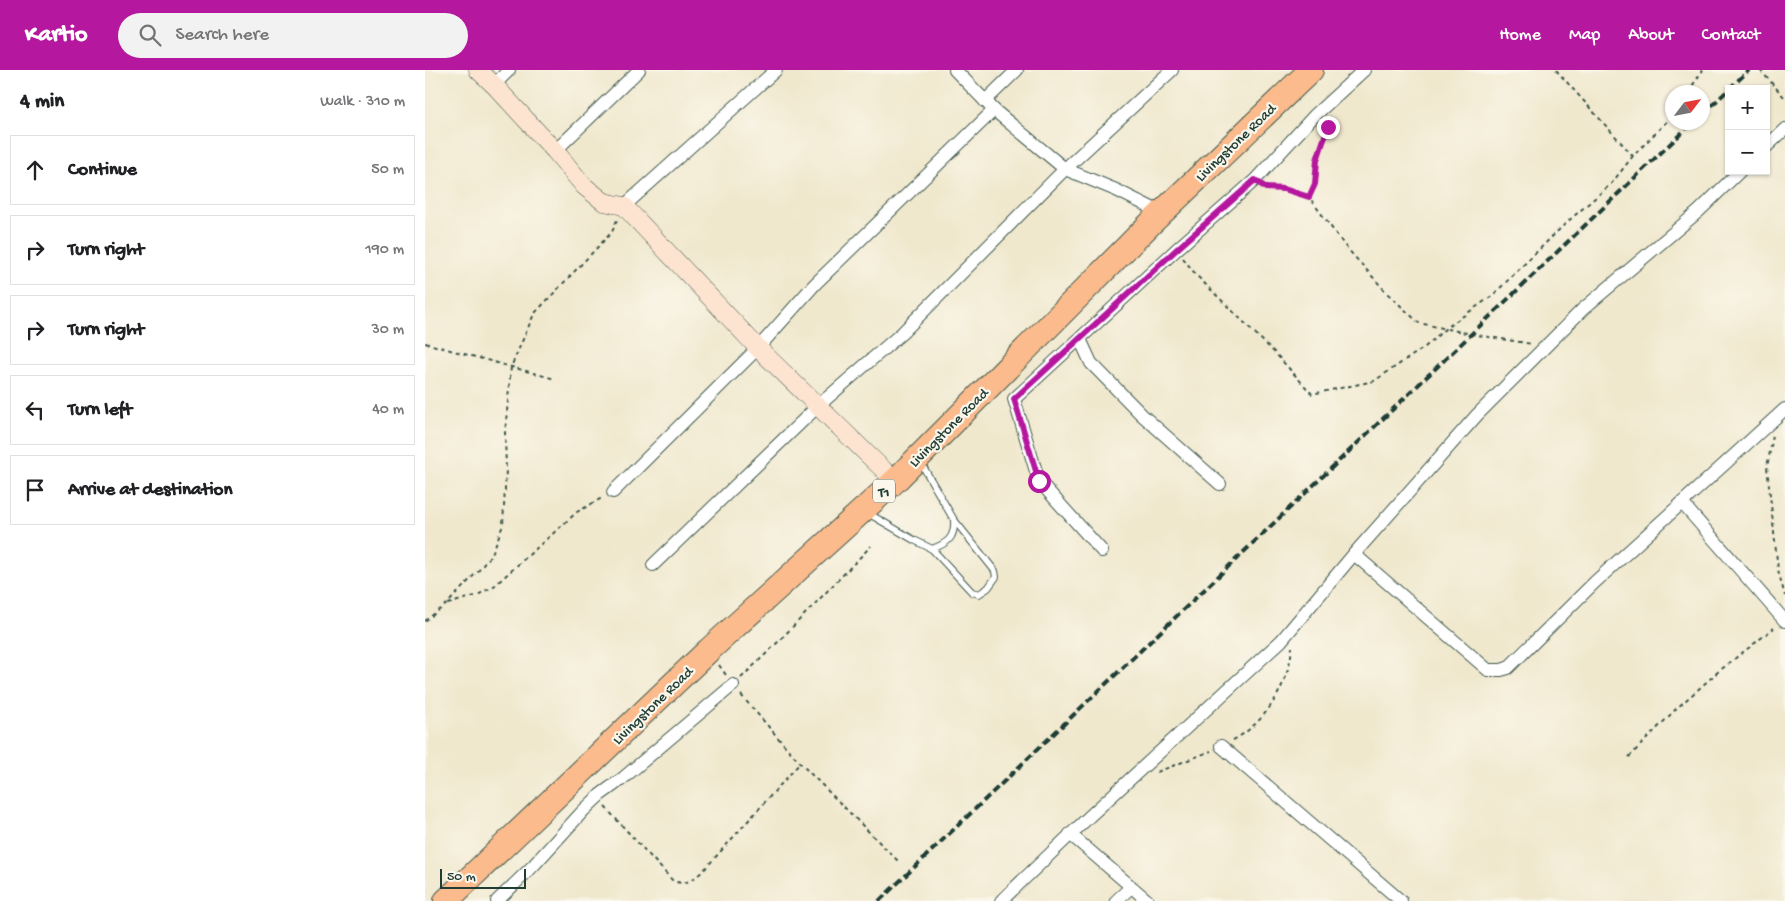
<!DOCTYPE html>
<meta charset="utf-8">
<style>
body{margin:0;font-family:"Gochi Hand",sans-serif;background:#f2f2f2;color:#202124}
.controls{position:absolute;right:15px;top:15px;display:grid;overflow:hidden;border-radius:0px;box-shadow:0 1px 4px #0004}
.controls button{width:45px;height:45px;display:grid;place-items:center;padding:0;border:0;border-bottom:1px solid #e0e0e0;background:#fff;color:#202124;font:25px sans-serif}
.compass{position:absolute;left:1240px;top:15px;width:45px;height:45px;border-radius:50%;background:#fff;box-shadow:0 1px 4px #0004;rotate:58deg}
.scale{position:absolute;left:15px;bottom:12px;width:86px;box-sizing:border-box;padding-left:5px;border:2px solid #1f3d34;border-top:0;font-size:14px;line-height:18px;white-space:nowrap;color:#1f3d34;-webkit-text-stroke:4px #fbf7ec;paint-order:stroke}
.stop{position:absolute;width:15px;height:15px;margin:-11px;border:4px solid #b5179e;border-radius:50%;background:#fff}
.stop.end{background:#b5179e;border-color:#fff;box-shadow:0 1px 5px #0008}
.list{margin:0;padding:0;list-style:none}
h2{display:flex;justify-content:space-between;align-items:center;height:65px;margin:0;padding:0 20px;font-size:21px}
h2 small{font-size:16px;font-weight:400;color:#757577}
.list li{display:grid;grid-template-columns:32px 1fr auto;gap:15px;align-items:center;box-sizing:border-box;height:70px;margin:0 10px 10px;padding:0 10px;border:1px solid #e0e0e0;border-radius:0px}
.list b{display:block;font-size:19px;white-space:nowrap}
.list em{font-size:16px;font-style:normal;color:#757577}
.icon{flex:none;width:28px;height:28px;fill:none;stroke:currentColor;stroke-width:2;stroke-linecap:round;stroke-linejoin:round}
.map{position:relative;flex:none;width:1360px;height:831px;overflow:hidden}
header{display:flex;align-items:center;gap:30px;box-sizing:border-box;height:70px;padding:0 25px;background:#b5179e;color:#fff}
header strong{font-size:24px}
nav{display:flex;gap:28px;margin-inline-start:auto;font-size:18px}
.search{width:350px;height:45px;background:#f2f2f2;display:flex;align-items:center;gap:12px;box-sizing:border-box;padding:0 18px;border-radius:28px;color:#757577;font-size:19px}
main{display:flex}
aside{flex:1;background:#fff}
.map>svg:first-child{display:block}
</style>
<header>
<strong>Kartio</strong>
<div class="search"><svg class="icon" aria-label="search" viewBox="0 0 24 24"><circle cx="10" cy="10" r="6"/><path d="M15 15l6 6"/></svg>Search here</div>
<nav><a>Home</a><a>Map</a><a>About</a><a>Contact</a></nav>
</header>
<main>
<aside>
<h2>4 min<small>Walk · 310 m</small></h2>
<ul class="list">
<li><svg class="icon" aria-label="ahead" viewBox="0 0 24 24"><path d="M12 20V5M6 11l6-6 6 6"/></svg><div><b>Continue</b></div><em>50 m</em></li>
<li><svg class="icon" aria-label="right" viewBox="0 0 24 24"><path d="M7 20v-9h11M14 6l5 5-5 5"/></svg><div><b>Turn right</b></div><em>190 m</em></li>
<li><svg class="icon" aria-label="right" viewBox="0 0 24 24"><path d="M7 20v-9h11M14 6l5 5-5 5"/></svg><div><b>Turn right</b></div><em>30 m</em></li>
<li><svg class="icon" aria-label="left" viewBox="0 0 24 24"><path d="M17 20v-9H6M10 6l-5 5 5 5"/></svg><div><b>Turn left</b></div><em>40 m</em></li>
<li><svg class="icon" aria-label="arrive" viewBox="0 0 24 24"><path d="M6 21V4h12l-3 4 3 4H6"/></svg><div><b>Arrive at destination</b></div></li>
</ul>
</aside>
<div class="map">
<svg width="1360" height="831" viewBox="0 0 1360 831">
<rect width="100%" height="100%" fill="#fbf7ec"/>
<filter id="ink" filterUnits="userSpaceOnUse"><feTurbulence type="fractalNoise" baseFrequency=".02" numOctaves="2"/><feDisplacementMap in="SourceGraphic" scale="10" xChannelSelector="R" yChannelSelector="G"/><feConvolveMatrix kernelMatrix="1 2 1 2 8 2 1 2 1" color-interpolation-filters="sRGB"/></filter>
<filter id="wash" filterUnits="userSpaceOnUse"><feTurbulence type="fractalNoise" baseFrequency=".0096" numOctaves="4" result="noise"/><feDisplacementMap in="SourceGraphic" scale="20" xChannelSelector="R" yChannelSelector="G"/><feGaussianBlur stdDeviation="1.12" result="paint"/><feColorMatrix in="noise" values="0 0 0 0 0 0 0 0 0 0 0 0 0 0 0 0 0 1.4 0 .05"/><feComposite in="paint" operator="in"/></filter>
<g filter="url(#wash)">
<rect width="100%" height="100%" fill="#f0e8cd"/>
</g>
<g filter="url(#ink)">
<g fill="none" stroke-linecap="round" stroke-linejoin="round">
<defs>
<g id="lane">
<path d="M 441,442 L 489,470 L 507,479 C 523,473 530,468 529,450 L 496,393"/>
<polyline points="507,479 547,522 554,524 563,518 571,507 570,501 530,451"/>
</g>
<g id="street">
<polyline points="530,0 569,40 640,99 691,120 737,143"/>
<polyline points="69,15 84,0"/>
<polyline points="560,31 592,0"/>
<polyline points="1341,77 1360,59"/>
<polyline points="130,81 214,0"/>
<polyline points="1315,101 1274,141 1158,239 1052,345 929,484 1063,600 1076,600 1083,598 1170,512 1360,339"/>
<polyline points="199,136 351,0"/>
<polyline points="655,269 666,293 717,345 795,414"/>
<polyline points="188,422 333,278 390,214 569,40"/>
<polyline points="1257,433 1360,551"/>
<polyline points="677,481 614,411 589,329 752,179 830,110 889,46 939,0"/>
<polyline points="228,495 393,336 477,263 640,99 747,0"/>
<polyline points="796,676 976,831"/>
<polyline points="645,764 723,831"/>
<polyline points="72,831 108,796 158,741 175,725 197,709 308,615"/>
<polyline points="576,831 667,744 856,571 929,484"/>
<polyline points="691,831 706,817"/>
</g>
<polyline id="secondary" points="53,0 69,15 130,81 159,116 179,132 199,136 333,278 470,411"/>
<polyline id="highway" points="21,831 284,580 470,411 726,153 886,0"/>
</defs>
<use href="#lane" stroke="#3e574b" stroke-width="8"/>
<use href="#street" stroke="#3e574b" stroke-width="14"/>
<use href="#secondary" stroke="#3e574b" stroke-width="19"/>
<use href="#highway" stroke="#3e574b" stroke-width="26"/>
<g stroke="#3e574b" stroke-width="2" stroke-dasharray="4 4" stroke-linecap="butt">
<polyline points="1131,0 1208,86"/>
<polyline points="1335,0 1360,28"/>
<polyline points="1263,22 1278,0"/>
<polyline points="906,47 892,90 890,114 884,127 920,176 963,224 994,253 1046,264 1107,274"/>
<polyline points="840,117 859,119 884,127"/>
<polyline points="758,188 771,205 850,283 887,324 949,311 1000,277 1021,258 1067,226 1141,153 1186,114 1208,86 1248,45"/>
<polyline points="0,273 130,309"/>
<polyline points="1348,366 1342,397 1353,500 1360,526"/>
<polyline points="23,534 53,525 69,516 152,442 177,428"/>
<polyline points="0,551 22,534 54,500 67,484 78,455 81,400 80,363 86,297 109,244 187,162 192,150"/>
<polyline points="294,595 301,605"/>
<polyline points="316,608 350,575 446,476"/>
<polyline points="316,625 375,693 475,793"/>
<path d="M 808,670 C 841,653 864,614 867,577"/>
<polyline points="1204,687 1252,638 1294,601 1349,558"/>
<polyline points="732,702 786,681"/>
<path d="M 180,737 L 248,811 C 261,816 268,809 278,801 L 375,693"/>
</g>
<use href="#lane" stroke="#fff" stroke-width="6"/>
<use href="#street" stroke="#fff" stroke-width="12"/>
<use href="#secondary" stroke="#fde4d1" stroke-width="18"/>
<use href="#highway" stroke="#fbbb8c" stroke-width="24"/>
<g stroke="#1f3d34" stroke-width="4" stroke-dasharray="8 4" stroke-linecap="butt">
<polyline points="1304,19 1324,0"/>
<polyline points="1278,44 1304,19"/>
<polyline points="454,831 1268,52"/>
</g>
</g>
</g>
<g fill="none" stroke-linecap="round" stroke-linejoin="round" filter="url(#ink)">
<polyline stroke="#b5179e" stroke-width="6" points="614,411 589,329 752,179 830,110 841,118 859,119 884,127 890,114 892,90 903,57"/>
</g>
<g text-anchor="middle" stroke-width="4.5" stroke-linejoin="round" paint-order="stroke">
<rect fill="#fbf7ec" stroke="#61756b" stroke-width="1" x="448" y="409.5" width="22" height="23" rx="4"/>
<g font-size="14" font-weight="bold" fill="#1f3d34">
<text x="459" y="426">T1</text>
</g>
<g font-size="15" fill="#1f3d34" stroke="#fbf7ec">
<text transform="translate(810 72) rotate(-44)" y="5">Livingstone Road</text>
<text transform="translate(523 357) rotate(-45)" y="5">Livingstone Road</text>
<text transform="translate(227 635) rotate(-44)" y="5">Livingstone Road</text>
</g>
</g>
</svg>
<div class="controls">
<button>+</button>
<button>−</button>
</div>
<svg class="compass" viewBox="-18 -18 36 36"><path d="M0-13l5 13h-10z" fill="#e53935"/><path d="M0 13l5-13h-10z" fill="#757577"/></svg>
<div class="scale">50 m</div>
<div class="stop" style="left:614px;top:411px"></div>
<div class="stop end" style="left:903px;top:57px"></div>
</div>
</main>
